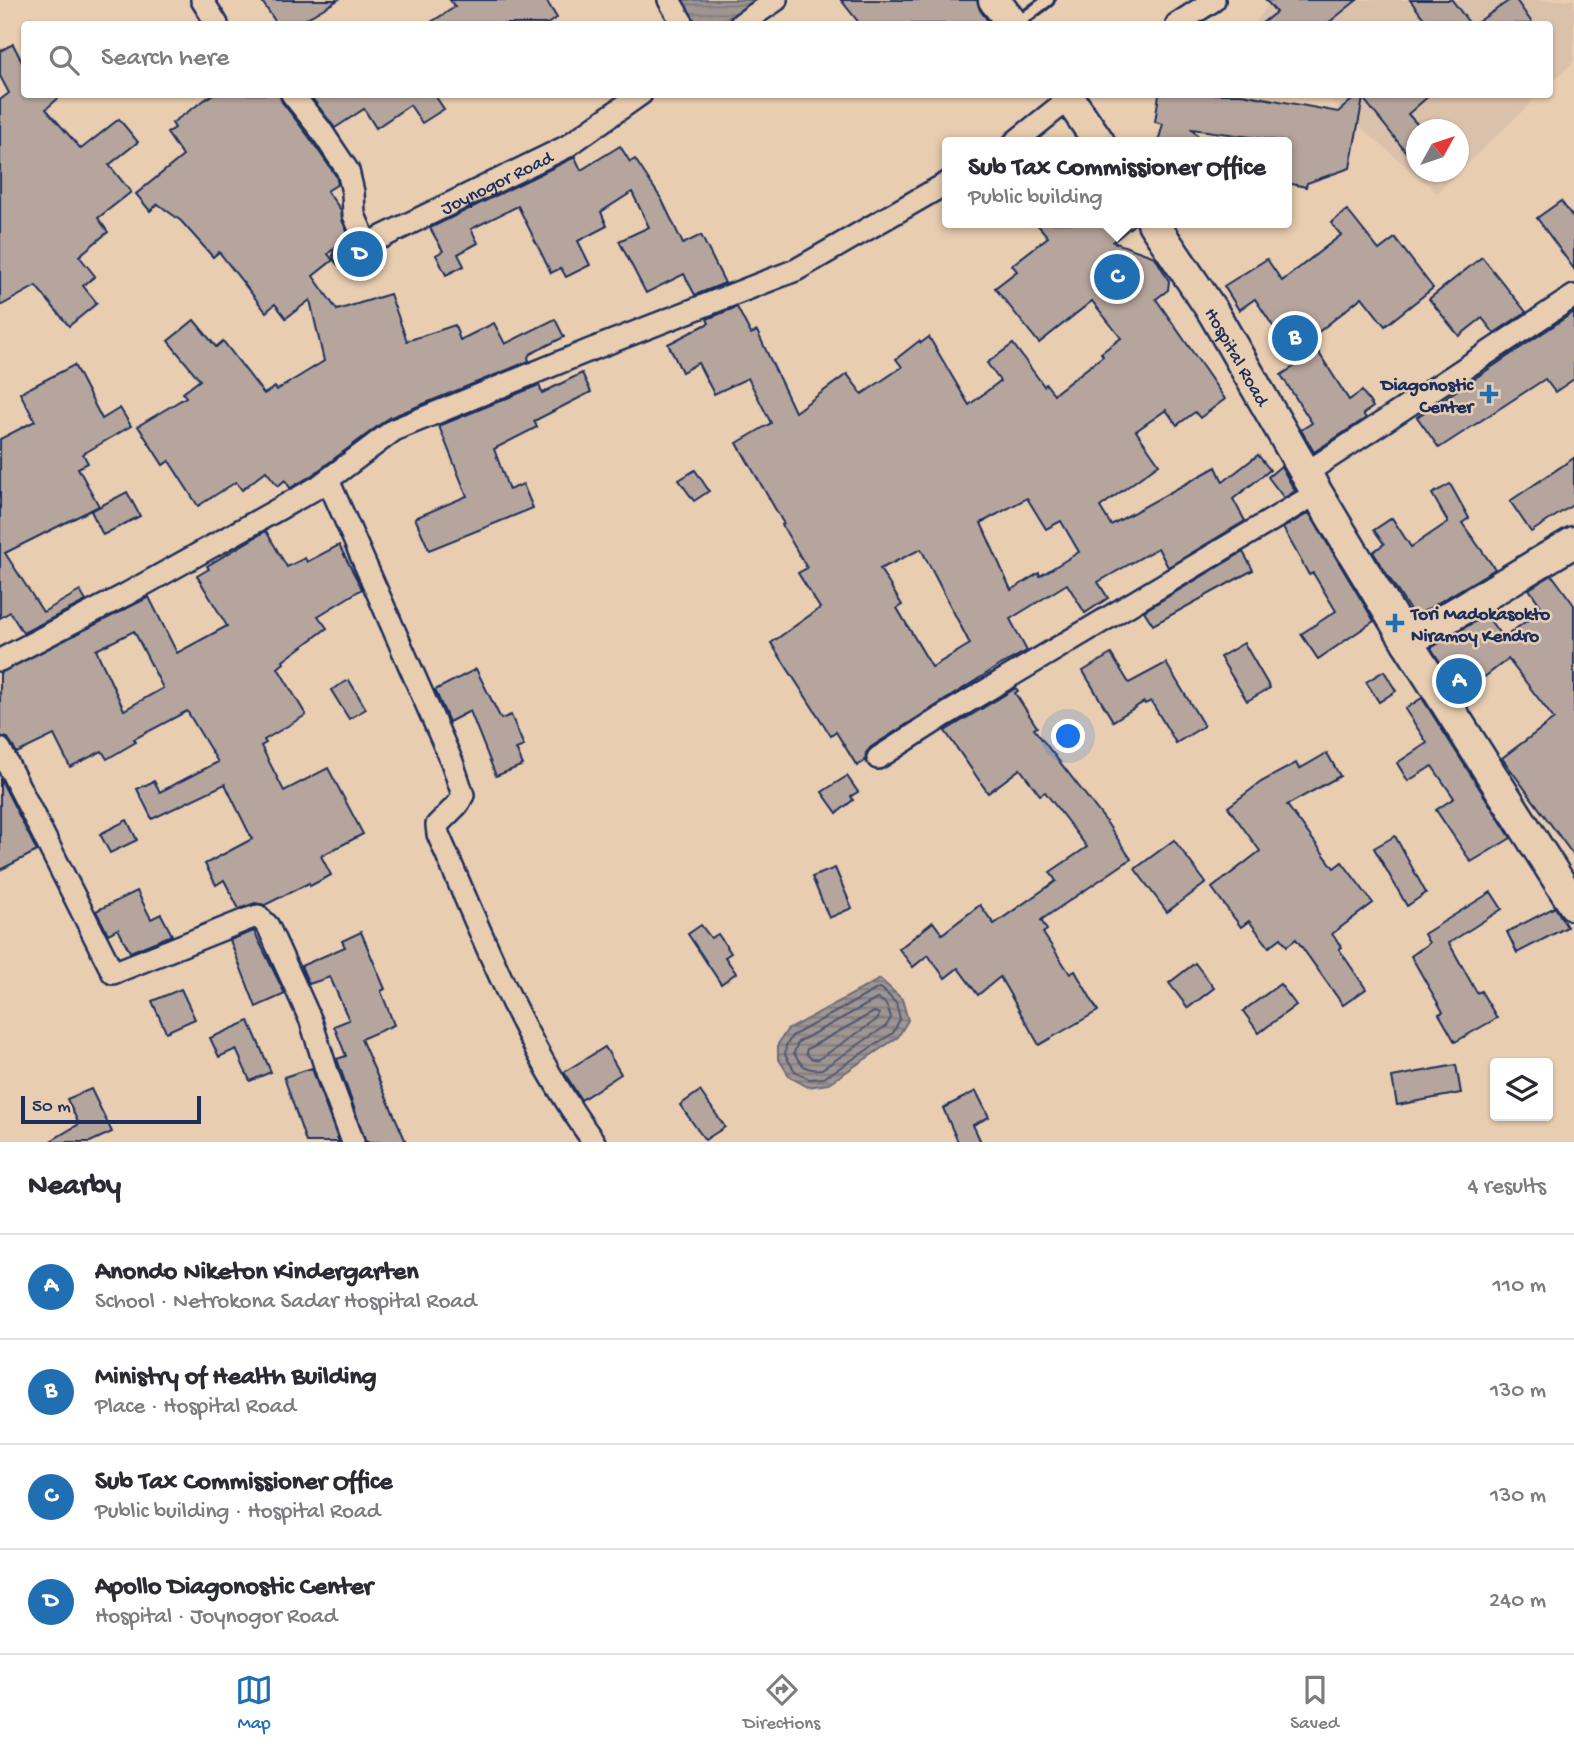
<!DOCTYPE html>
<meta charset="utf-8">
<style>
body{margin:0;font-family:"Gochi Hand",sans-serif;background:#f7f7f7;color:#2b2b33}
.controls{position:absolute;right:21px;bottom:21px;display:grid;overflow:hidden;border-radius:7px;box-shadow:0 2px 5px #0004}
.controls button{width:63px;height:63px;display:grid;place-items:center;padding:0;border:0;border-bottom:2px solid #e1e1e2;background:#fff;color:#2b2b33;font:35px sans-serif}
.compass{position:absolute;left:1406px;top:119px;width:63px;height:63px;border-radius:50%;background:#fff;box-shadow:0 2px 5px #0004;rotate:50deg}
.scale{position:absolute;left:21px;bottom:18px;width:180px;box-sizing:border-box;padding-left:7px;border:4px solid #1b2f5e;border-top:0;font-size:19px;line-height:24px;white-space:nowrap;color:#1b2f5e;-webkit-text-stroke:5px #e9cdb0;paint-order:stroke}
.you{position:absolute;left:1069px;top:737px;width:24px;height:24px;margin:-18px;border:5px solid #fff;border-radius:50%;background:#1a73e8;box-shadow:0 0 0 10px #1a73e833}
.badge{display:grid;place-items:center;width:46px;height:46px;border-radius:50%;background:#1f6fb2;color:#fff;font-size:23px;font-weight:700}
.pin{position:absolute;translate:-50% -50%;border:4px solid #fff;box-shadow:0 2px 7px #0006}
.popup{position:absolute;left:942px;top:137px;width:350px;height:91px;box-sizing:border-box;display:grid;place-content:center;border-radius:7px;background:#fff;filter:drop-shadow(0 2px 5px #0005);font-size:23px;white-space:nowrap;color:#7c7c81}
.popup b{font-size:26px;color:#2b2b33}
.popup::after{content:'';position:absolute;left:50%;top:100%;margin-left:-14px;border:14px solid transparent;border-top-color:#fff}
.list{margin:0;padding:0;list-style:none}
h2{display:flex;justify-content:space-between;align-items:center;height:91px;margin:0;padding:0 28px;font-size:30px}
h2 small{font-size:23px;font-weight:400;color:#7c7c81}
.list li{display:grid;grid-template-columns:46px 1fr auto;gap:21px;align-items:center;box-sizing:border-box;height:105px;padding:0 28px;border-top:2px solid #e1e1e2}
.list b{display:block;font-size:26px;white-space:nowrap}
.list p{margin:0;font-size:23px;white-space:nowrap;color:#7c7c81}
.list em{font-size:23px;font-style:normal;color:#7c7c81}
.icon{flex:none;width:38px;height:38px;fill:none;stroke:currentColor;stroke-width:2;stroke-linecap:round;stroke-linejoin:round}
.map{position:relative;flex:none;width:1574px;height:1142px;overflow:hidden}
.search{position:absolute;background:#fff;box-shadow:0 2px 5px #0004;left:21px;right:21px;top:21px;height:77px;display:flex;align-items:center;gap:18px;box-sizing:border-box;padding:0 24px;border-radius:7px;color:#7c7c81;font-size:26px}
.sheet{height:511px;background:#fff}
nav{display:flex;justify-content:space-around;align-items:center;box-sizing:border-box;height:98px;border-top:2px solid #e1e1e2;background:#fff;font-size:19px;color:#7c7c81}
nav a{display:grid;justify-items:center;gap:4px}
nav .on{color:#1f6fb2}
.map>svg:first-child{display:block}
</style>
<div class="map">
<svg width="1574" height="1142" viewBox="0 0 1574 1142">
<defs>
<pattern id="water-rules" width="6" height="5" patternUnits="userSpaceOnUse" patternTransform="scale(1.75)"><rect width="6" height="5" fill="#9f9592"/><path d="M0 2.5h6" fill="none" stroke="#817a7a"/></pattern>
</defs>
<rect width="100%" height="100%" fill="#e9cdb0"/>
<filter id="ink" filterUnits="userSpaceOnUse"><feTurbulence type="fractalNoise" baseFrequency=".0143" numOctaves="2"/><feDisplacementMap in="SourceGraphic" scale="14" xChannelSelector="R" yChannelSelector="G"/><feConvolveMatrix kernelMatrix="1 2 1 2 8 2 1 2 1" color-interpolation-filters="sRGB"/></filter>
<g filter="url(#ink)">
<g fill="#dac1aa" fill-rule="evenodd">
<polygon points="1271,0 1574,0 1574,61 1550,85 1550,24 1255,24"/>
<path d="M 1324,95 L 1539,95 L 1437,193 ZM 1416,130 L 1458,130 L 1458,172 L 1416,172 Z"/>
</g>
<g fill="url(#water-rules)" stroke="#6a6c7d" stroke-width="2">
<path d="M 677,0 L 756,0 C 728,19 698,43 677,0 Z"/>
<polygon points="880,979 902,999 908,1020 898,1037 828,1084 808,1087 790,1077 778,1058 778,1044 787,1030"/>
</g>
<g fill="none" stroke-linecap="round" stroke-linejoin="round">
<g stroke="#505873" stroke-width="2">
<polygon points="879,988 882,989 896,1003 900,1019 893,1033 824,1078 809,1079 795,1071 785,1055 786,1046 792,1036"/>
<path d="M 877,999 C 886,1000 889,1010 891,1018 L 886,1026 L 822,1069 C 807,1071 801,1066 794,1053 L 798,1042 Z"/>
<path d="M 874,1012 L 879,1014 L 878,1019 L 819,1059 C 812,1060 808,1058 806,1052 L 807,1049 Z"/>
</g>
</g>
<g fill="#b6a59c" stroke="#1b2f5e" stroke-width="2" fill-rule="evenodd">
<polygon points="261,0 338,0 297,24 277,24"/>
<polygon points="450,0 546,0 557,18 547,24 428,24 455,7"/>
<polygon points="841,0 977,0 980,10 988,21 984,24 860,24"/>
<polygon points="1266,0 1357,0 1327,24 1261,24 1276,12"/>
<polygon points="1410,0 1452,0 1470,24 1428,24"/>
<polygon points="1510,0 1516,0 1533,24 1475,24"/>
<polygon points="13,44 24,66 24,94 63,94 46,109 81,149 119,119 138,142 109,165 131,192 98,218 108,232 79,256 95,276 83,286 97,303 69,326 36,286 0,306 0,100 9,93 0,76 0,51"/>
<polygon points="213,94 279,94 282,102 309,137 336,176 338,184 327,191 341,210 342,220 350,238 335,247 328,254 333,260 313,276 337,310 390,294 407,341 455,325 460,340 494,323 505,344 555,319 564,337 530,354 528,357 529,361 389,418 311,476 290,488 285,480 278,486 266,471 242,490 236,482 198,506 169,461 163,465 138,426 186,397 183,393 200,380 168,341 194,320 216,347 223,341 264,394 275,387 277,390 324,361 310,300 286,318 275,304 266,312 219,252 213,257 181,221 158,204 150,211 136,194 183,156 167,133 175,128 172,123"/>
<polygon points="309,94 434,94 444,109 422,123 410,105 376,128 364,109 335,128"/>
<polygon points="1159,94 1242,94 1338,112 1359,94 1431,94 1408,114 1417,124 1417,143 1406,152 1363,98 1350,168 1307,183 1306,187 1287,183 1287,142 1192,129 1203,142 1158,142 1163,124 1155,122"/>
<polygon points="620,146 630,162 635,159 662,200 683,244 701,235 725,283 695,295 684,274 646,293 619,241 649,227 632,192 601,212 607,226 578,241 590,265 566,277 561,268 551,273 518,206 471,229 478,243 458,254 464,266 446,275 436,255 443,251 430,228 575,157 581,170"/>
<polygon points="1561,201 1574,219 1574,269 1537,218"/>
<polygon points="1347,210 1379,250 1395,238 1433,288 1385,326 1362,297 1310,339 1349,400 1362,391 1373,407 1363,414 1366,418 1314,452 1301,430 1312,423 1281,375 1298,364 1255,299 1239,310 1224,286 1267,259 1282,281 1341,235 1331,223"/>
<path d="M 1036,223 L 1136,223 L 1113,242 L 1155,257 L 1169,281 L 1168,290 L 1156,299 L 1225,399 L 1200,418 L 1195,412 L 1177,425 L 1166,410 L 1136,431 L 1159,464 L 1100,507 L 1111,525 L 1216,467 L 1223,482 L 1258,455 L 1270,470 L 1233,499 L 1245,521 L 1168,567 L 1158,548 L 1098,582 L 1108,598 L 1085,613 L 1067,584 L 1010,619 L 1027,651 L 1000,665 L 871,747 L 866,753 L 865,761 L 857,766 L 836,732 L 831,736 L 771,643 L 820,608 L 798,573 L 807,568 L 782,525 L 784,524 L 737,443 L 771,423 L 748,378 L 714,394 L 698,363 L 682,372 L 668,344 L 709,323 L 707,319 L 737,307 L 751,334 L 757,331 L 795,412 L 847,374 L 862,394 L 902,367 L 896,359 L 919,341 L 921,343 L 929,337 L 969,405 L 1000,381 L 987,363 L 1013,344 L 1044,386 L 1046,384 L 1054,394 L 1103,356 L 1101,353 L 1121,338 L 1092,301 L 1039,343 L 995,288 L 1017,271 L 1012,265 L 1048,237 ZM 1027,498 L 1046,529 L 1061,521 L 1079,552 L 1040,576 L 1039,573 L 1011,590 L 981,523 ZM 921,549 L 970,644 L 932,667 L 897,608 L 902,605 L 880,569 Z"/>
<polygon points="1482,257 1526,312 1494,333 1482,318 1459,336 1429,299"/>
<polygon points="1574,312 1574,379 1555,392 1545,379 1439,448 1417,417"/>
<polygon points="74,365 102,419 120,408 131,426 83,454 88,463 78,468 99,506 5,553 43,612 80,591 86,601 23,633 10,612 0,618 0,439 35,421 20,393"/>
<polygon points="582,373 591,392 534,421 537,427 494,449 509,490 523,484 533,508 429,550 415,518 467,496 439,426 539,385 542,393"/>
<polygon points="1574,458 1574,504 1531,532 1510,501"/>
<polygon points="1281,466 1295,491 1284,498 1268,477"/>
<polygon points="695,470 709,491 694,501 679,480"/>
<polygon points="1450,484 1469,518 1462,523 1495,569 1414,617 1373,552 1384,544 1374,530 1392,518 1411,547 1448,522 1432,494"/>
<polygon points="127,492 140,516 103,535 91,511"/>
<polygon points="1309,513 1374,621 1318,659 1301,634 1336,611 1313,573 1309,575 1283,528"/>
<path d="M 266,531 L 287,567 L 305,558 L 307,562 L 339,545 L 362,589 L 318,616 L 327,628 L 283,661 L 284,663 L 278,668 L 306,715 L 264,740 L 266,743 L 261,746 L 284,791 L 328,768 L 363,834 L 321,856 L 331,875 L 310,886 L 309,883 L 265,905 L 255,903 L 239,909 L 224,880 L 216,885 L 205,864 L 252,839 L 225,784 L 152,819 L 137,789 L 154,781 L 160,792 L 218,762 L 187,711 L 134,739 L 136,742 L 107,759 L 102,751 L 70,767 L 54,735 L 17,753 L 8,738 L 0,736 L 0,673 L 149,597 L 177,653 L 227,626 L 197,576 L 209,569 L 207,566 ZM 134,631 L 163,688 L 124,710 L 96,650 Z"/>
<polygon points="1243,552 1253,570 1153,625 1144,611"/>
<polygon points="1552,575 1574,605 1574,856 1502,758 1554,719 1508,659 1478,682 1480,685 1463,698 1431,648 1486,615 1503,638 1543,609 1529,589"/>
<polygon points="1244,643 1270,688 1247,701 1220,657"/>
<polygon points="1111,654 1129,683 1166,663 1204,726 1176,743 1151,701 1145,704 1144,702 1113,721 1083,671"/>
<polygon points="476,669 501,719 511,715 524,746 516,749 523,765 496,776 470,711 449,722 435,690"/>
<polygon points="1384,671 1396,691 1379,702 1366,682"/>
<polygon points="349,680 366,709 349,719 331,690"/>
<polygon points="1016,688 1018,691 1015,693 1037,727 1034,729 1105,820 1131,859 1041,920 1047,930 1043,933 1070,974 1075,971 1098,1011 1039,1045 1000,977 978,995 958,968 945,978 928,955 913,967 899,949 933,922 942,934 980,905 994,924 1056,881 1050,872 1087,847 1045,792 1040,795 1020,769 988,793 945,731"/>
<polygon points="1422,698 1511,838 1471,862 1436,810 1454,798 1432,766 1408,781 1397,763 1427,743 1405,709"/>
<polygon points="1327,753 1340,776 1287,805 1334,868 1342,862 1373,903 1332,934 1342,947 1339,949 1366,989 1343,1005 1296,939 1287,946 1281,938 1269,947 1249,921 1241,927 1212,888 1260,851 1228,807 1261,782 1296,763 1299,769"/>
<polygon points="847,776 858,792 851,796 853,800 837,813 822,792"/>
<polygon points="0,778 37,851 0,870"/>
<polygon points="127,820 137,840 110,853 100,834"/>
<polygon points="1395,836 1426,893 1407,906 1374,848"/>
<polygon points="1174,840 1206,883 1167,912 1135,869"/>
<polygon points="835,868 852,908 829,918 812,877"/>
<polygon points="137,891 151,919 161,914 172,935 130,952 118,929 108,934 96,911"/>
<polygon points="1491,892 1502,909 1449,943 1477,993 1481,991 1497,1018 1455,1042 1439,1014 1443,1012 1411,956 1429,943 1424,934"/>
<polygon points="1555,907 1567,927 1517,953 1507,932"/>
<polygon points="701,925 711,938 718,934 731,953 725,957 736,973 721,984 688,934"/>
<polygon points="254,931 285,994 256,1007 230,940"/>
<polygon points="361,932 385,989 381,991 394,1025 361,1039 406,1142 366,1142 337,1059 346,1056 334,1026 349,1020 330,977 309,984 301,966 345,947 342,941"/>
<polygon points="1195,963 1214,988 1188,1008 1169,983"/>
<polygon points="1280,984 1296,1005 1259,1033 1243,1011"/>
<polygon points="181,989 195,1019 166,1032 152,1001"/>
<polygon points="249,1021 271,1072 250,1081 236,1049 219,1057 210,1038"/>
<polygon points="605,1047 621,1074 581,1100 564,1072"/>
<polygon points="1456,1065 1461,1093 1397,1105 1392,1077"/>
<polygon points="312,1068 316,1080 339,1142 306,1142 284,1077"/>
<polygon points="91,1089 112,1132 90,1142 49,1142 79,1124 67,1099"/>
<polygon points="700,1091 725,1127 705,1140 680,1105"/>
<polygon points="976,1091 989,1117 973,1125 981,1142 958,1142 943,1108"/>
</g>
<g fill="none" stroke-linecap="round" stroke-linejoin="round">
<defs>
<polyline id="lane" points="1016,24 1048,0"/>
<g id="street">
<polyline points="202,0 217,24"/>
<polyline points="669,0 683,24"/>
<polyline points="741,24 776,0"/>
<polyline points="1177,24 1214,0"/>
<polyline points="292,94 320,129 348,171 353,192 354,215 367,245"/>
<polyline points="1015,142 1075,94"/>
<path id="s1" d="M 345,255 L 566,147 L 641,94"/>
<polyline points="1306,473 1574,296"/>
<path d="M 328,480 L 452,762 L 463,795 L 458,804 L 437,825 L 438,834 C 484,940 526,1049 594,1142"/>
<polyline points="0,660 125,595 318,487 394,430 590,350 796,270 947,183"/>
<polyline points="0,749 113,973 248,919 258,916 268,926 311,1021 328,1075 353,1142"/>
<polyline points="878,758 945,715 1317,493"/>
</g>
<g id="secondary">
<polyline points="994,0 1013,24"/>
<polyline points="1066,94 1099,142"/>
<path id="s2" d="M 1153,223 L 1213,312 L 1317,493 L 1407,642 L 1574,905"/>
<polyline points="1407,642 1574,542"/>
</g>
</defs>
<use href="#lane" stroke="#1b2f5e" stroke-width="16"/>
<use href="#street" stroke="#1b2f5e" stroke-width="26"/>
<use href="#secondary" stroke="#1b2f5e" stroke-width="35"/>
<use href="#lane" stroke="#e9cdb0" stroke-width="10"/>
<use href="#street" stroke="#e9cdb0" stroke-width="21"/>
<use href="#secondary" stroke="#e9cdb0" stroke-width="30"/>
</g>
</g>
<g fill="#1f6fb2" stroke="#e9cdb0" stroke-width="2.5">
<path d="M1485.5 383.5h7v7h7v7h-7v7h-7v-7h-7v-7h7z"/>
<path d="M1391.5 612.5h7v7h7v7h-7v7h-7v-7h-7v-7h7z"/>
</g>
<g text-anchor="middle" stroke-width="5" stroke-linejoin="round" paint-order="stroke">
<g font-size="19" fill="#1b2f5e" stroke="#e9cdb0">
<text dy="7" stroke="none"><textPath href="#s1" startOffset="168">Joynogor Road</textPath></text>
<text dy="7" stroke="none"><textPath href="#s2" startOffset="158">Hospital Road</textPath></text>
</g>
<g font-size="19" font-weight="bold" fill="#1b2f5e" stroke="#e9cdb0" text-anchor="end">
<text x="1473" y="390">Diagonostic<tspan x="1473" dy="22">Center</tspan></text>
<text x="1411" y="619" text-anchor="start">Tori Madokasokto<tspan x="1411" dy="22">Niramoy Kendro</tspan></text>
</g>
</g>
</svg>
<div class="controls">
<button><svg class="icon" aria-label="layers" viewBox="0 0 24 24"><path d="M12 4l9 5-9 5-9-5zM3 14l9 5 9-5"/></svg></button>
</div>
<svg class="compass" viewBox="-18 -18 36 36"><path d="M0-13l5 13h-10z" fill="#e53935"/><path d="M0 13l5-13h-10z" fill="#7c7c81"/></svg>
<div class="scale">50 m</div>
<div class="you"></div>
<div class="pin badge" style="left:1459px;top:681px">A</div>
<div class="pin badge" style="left:1295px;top:338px">B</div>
<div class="pin badge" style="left:1117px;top:277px">C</div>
<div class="popup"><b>Sub Tax Commissioner Office</b>Public building</div>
<div class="pin badge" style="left:360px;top:254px">D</div>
<div class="search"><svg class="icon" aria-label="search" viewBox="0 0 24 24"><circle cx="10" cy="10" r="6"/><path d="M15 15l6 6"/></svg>Search here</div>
</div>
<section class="sheet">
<h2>Nearby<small>4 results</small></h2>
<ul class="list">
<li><span class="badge">A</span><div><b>Anondo Niketon Kindergarten</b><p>School · Netrokona Sadar Hospital Road</p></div><em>110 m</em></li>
<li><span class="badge">B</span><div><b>Ministry of Health Building</b><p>Place · Hospital Road</p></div><em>130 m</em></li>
<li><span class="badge">C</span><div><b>Sub Tax Commissioner Office</b><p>Public building · Hospital Road</p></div><em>130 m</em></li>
<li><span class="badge">D</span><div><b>Apollo Diagonostic Center</b><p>Hospital · Joynogor Road</p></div><em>240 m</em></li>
</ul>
</section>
<nav>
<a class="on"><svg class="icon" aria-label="map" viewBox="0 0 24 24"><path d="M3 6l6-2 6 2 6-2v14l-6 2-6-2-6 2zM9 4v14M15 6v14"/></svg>Map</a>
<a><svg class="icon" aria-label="directions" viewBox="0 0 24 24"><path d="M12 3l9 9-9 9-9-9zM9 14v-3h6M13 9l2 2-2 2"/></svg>Directions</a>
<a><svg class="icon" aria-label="saved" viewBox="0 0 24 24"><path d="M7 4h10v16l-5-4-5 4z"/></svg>Saved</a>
</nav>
